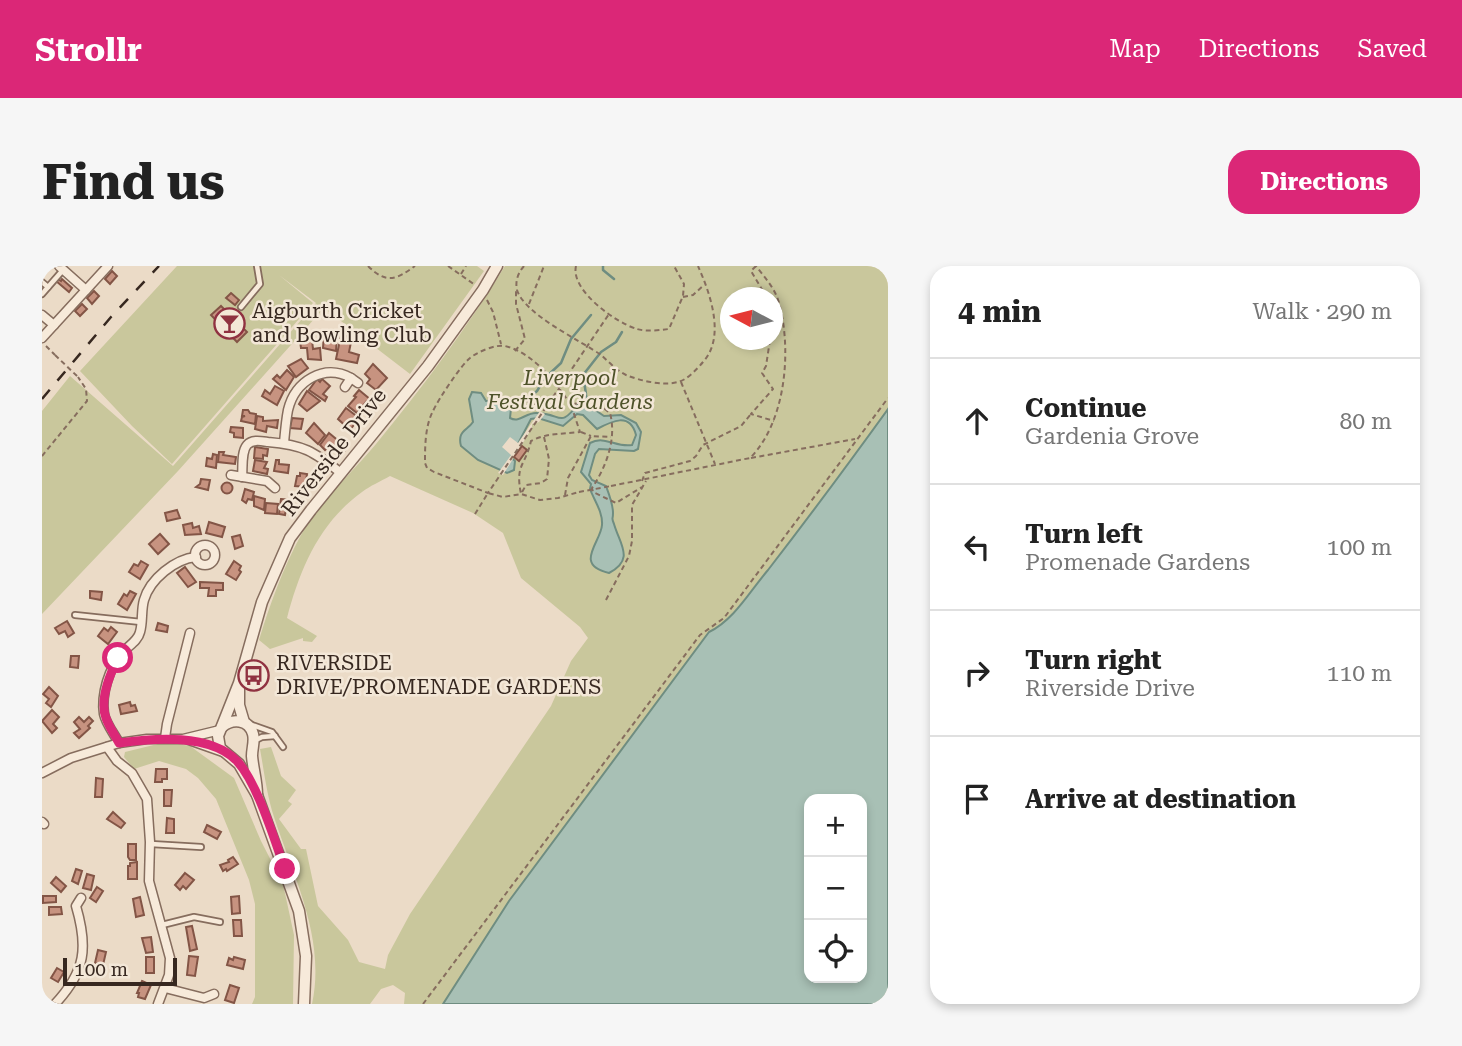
<!DOCTYPE html>
<meta charset="utf-8">
<style>
body{margin:0;font-family:"Roboto Serif",serif;background:#f6f6f6;color:#222}
.controls{position:absolute;right:21px;bottom:21px;display:grid;overflow:hidden;border-radius:14px;box-shadow:0 4px 10px #0003}
.controls button{width:63px;height:63px;display:grid;place-items:center;padding:0;border:0;border-bottom:2px solid #e0e0e0;background:#fff;color:#222;font:35px sans-serif}
.compass{position:absolute;left:678px;top:21px;width:63px;height:63px;border-radius:50%;background:#fff;box-shadow:0 4px 10px #0003;rotate:277deg}
.scale{position:absolute;left:21px;bottom:18px;width:114px;box-sizing:border-box;padding-left:7px;border:4px solid #372820;border-top:0;font-size:19px;line-height:24px;white-space:nowrap;color:#372820;-webkit-text-stroke:5px #f3e7d7;paint-order:stroke}
.stop{position:absolute;width:21px;height:21px;margin:-16px;border:5px solid #db2777;border-radius:50%;background:#fff}
.stop.end{background:#db2777;border-color:#fff;box-shadow:0 2px 7px #0008}
.list{margin:0;padding:0;list-style:none}
h2{display:flex;justify-content:space-between;align-items:center;height:91px;margin:0;padding:0 28px;font-size:30px}
h2 small{font-size:23px;font-weight:400;color:#767676}
.list li{display:grid;grid-template-columns:46px 1fr auto;gap:21px;align-items:center;box-sizing:border-box;height:126px;padding:0 28px;border-top:2px solid #e0e0e0}
.list b{display:block;font-size:26px;white-space:nowrap}
.list p{margin:0;font-size:23px;white-space:nowrap;color:#767676}
.list em{font-size:23px;font-style:normal;color:#767676}
.icon{flex:none;width:38px;height:38px;fill:none;stroke:currentColor;stroke-width:2;stroke-linecap:round;stroke-linejoin:round}
.map{position:relative;flex:none;width:846px;height:738px;overflow:hidden;border-radius:21px}
header{display:flex;align-items:center;gap:42px;box-sizing:border-box;height:98px;padding:0 35px;background:#db2777;color:#fff}
header strong{font-size:33px}
nav{display:flex;gap:38px;margin-inline-start:auto;font-size:24px}
.intro{display:flex;align-items:center;justify-content:space-between;box-sizing:border-box;height:168px;padding:0 42px}
h1{margin:0;font-size:49px}
.button{padding:18px 32px;border-radius:21px;background:#db2777;color:#fff;font-size:24px;font-weight:700}
main{display:flex;gap:42px;padding:0 42px}
aside{flex:1;background:#fff;border-radius:21px;box-shadow:0 4px 10px #0003}
.map>svg:first-child{display:block}
</style>
<header>
<strong>Strollr</strong>
<nav><a>Map</a><a>Directions</a><a>Saved</a></nav>
</header>
<div class="intro"><h1>Find us</h1><a class="button">Directions</a></div>
<main>
<div class="map">
<svg width="846" height="738" viewBox="0 0 846 738">
<rect width="100%" height="100%" fill="#ebdbc7"/>
<g fill="#c9c79c" fill-rule="evenodd">
<polygon points="135,0 435,0 442,5 368,108 282,42 136,205 0,348 0,145 28,110 131,200 274,37 237,9 271,37 130,198 90,160 38,105"/>
<path d="M 463,0 L 846,0 L 846,143 L 773,244 L 699,337 L 682,357 L 667,366 L 467,635 L 401,738 L 362,738 L 363,727 L 351,719 L 339,723 L 328,738 L 270,738 C 284,673 252,612 232,551 C 225,530 222,505 218,483 L 229,481 L 239,510 L 254,524 L 246,535 L 250,538 L 237,553 L 259,583 L 264,583 L 276,640 L 306,674 L 317,696 L 343,703 L 346,689 L 368,648 L 509,440 L 529,395 L 546,372 L 538,361 L 479,312 L 461,267 L 431,247 L 348,210 C 339,215 328,220 320,226 C 277,257 258,303 245,352 L 275,370 L 270,376 L 261,375 L 261,372 L 228,383 L 217,374 C 228,338 241,302 259,269 C 278,235 309,208 334,178 C 380,122 425,62 463,0 ZM 688,32 L 730,32 L 730,74 L 688,74 Z"/>
<polygon points="124,476 148,480 192,512 219,575 241,618 252,669 251,738 210,738 213,731 213,638 207,614 174,533 156,512 144,503 117,495 92,503 82,491 83,486"/>
</g>
<g fill="#a8c0b5" stroke="#6f8d81" stroke-width="2" fill-rule="evenodd">
<path d="M 430,126 L 439,127 L 444,135 L 470,133 L 468,152 C 478,157 483,147 494,147 C 521,147 516,164 537,137 C 540,134 543,131 544,128 L 546,139 L 562,150 L 579,149 L 594,157 L 599,166 L 596,183 L 592,185 L 557,183 L 553,188 L 547,209 L 550,214 L 564,220 C 567,228 571,238 571,247 C 571,255 569,251 572,258 C 578,279 593,293 567,307 C 531,299 559,276 560,259 C 561,246 552,234 548,223 L 549,218 L 539,206 L 548,177 C 563,169 574,182 590,179 L 594,169 C 588,146 570,155 555,163 L 541,149 L 535,148 L 521,160 L 496,152 L 489,153 L 469,191 L 473,195 L 472,204 L 465,207 L 436,194 L 419,180 C 415,165 425,165 431,156 L 427,133 Z"/>
<path d="M 846,143 L 846,738 L 401,738 L 467,635 L 667,366 C 692,354 708,325 726,304 C 767,251 807,197 846,143 ZM 767,533 L 820,533 L 820,712 L 767,712 Z"/>
</g>
<polygon fill="#ebdbc7" points="498,145 503,148 497,156 490,158 490,162 461,209 456,207 469,189 460,181 468,171 476,177"/>
<g fill="none" stroke-linecap="round" stroke-linejoin="round">
<g stroke="#6f8d81" stroke-width="2.5">
<polyline points="561,0 561,4 572,13"/>
<polyline points="544,128 541,109 559,86 574,76 580,66"/>
<polyline points="469,136 486,133 495,125 503,112 519,97 529,73 549,49"/>
</g>
</g>
<g fill="#c79380" stroke="#835546" stroke-width="2">
<polygon points="70,5 75,10 68,18 63,13"/>
<polygon points="16,13 19,15 20,13 30,22 27,26 14,15"/>
<polygon points="52,25 57,30 50,38 45,32"/>
<polygon points="189,27 197,34 193,39 184,32"/>
<polygon points="40,38 45,43 38,50 33,45"/>
<polygon points="179,40 205,66 195,76 169,49"/>
<polygon points="282,68 295,69 294,85 281,82"/>
<polygon points="299,69 310,71 307,86 317,89 315,97 294,93"/>
<polygon points="270,74 271,83 278,82 279,94 266,93 265,82 259,82 258,75"/>
<polygon points="259,93 266,102 254,111 246,100"/>
<polygon points="331,98 345,112 334,124 325,117 328,113 323,108"/>
<polygon points="245,104 252,111 244,124 231,113 235,109 238,112"/>
<polygon points="275,113 278,116 280,113 288,120 281,128 285,131 283,135 267,124"/>
<polygon points="233,120 242,125 235,139 220,130 223,124 228,128"/>
<polygon points="317,124 329,134 326,139 324,136 315,147 306,140 314,131 312,130"/>
<polygon points="265,125 278,135 265,145 257,138"/>
<polygon points="304,142 317,152 308,164 296,153"/>
<polygon points="201,144 206,144 208,147 214,148 213,158 199,155 200,151 203,150 200,150"/>
<polygon points="215,150 221,151 221,155 236,154 235,162 225,160 224,166 213,163"/>
<polygon points="250,152 261,153 259,163 248,162"/>
<polygon points="272,157 283,169 276,178 264,167"/>
<polygon points="189,161 201,162 201,172 192,171 192,167 188,166"/>
<polygon points="287,167 305,182 300,188 288,179 283,184 278,179"/>
<polygon points="480,180 485,184 477,195 472,191"/>
<polygon points="213,181 226,183 225,190 221,189 221,193 212,192"/>
<polygon points="177,186 182,186 181,189 194,191 193,198 176,196"/>
<polygon points="171,188 175,189 174,202 164,200 165,192 170,193"/>
<polygon points="213,194 225,196 222,202 226,203 225,208 211,205"/>
<polygon points="234,194 237,194 237,198 247,199 246,207 232,205"/>
<polygon points="258,207 265,208 264,215 268,217 265,221 253,220 255,210 258,210"/>
<polygon points="159,213 168,214 166,224 154,221 158,218"/>
<circle cx="185" cy="222" r="5.5"/>
<polygon points="203,223 212,226 210,234 206,233 204,237 200,234"/>
<polygon points="212,230 223,233 222,244 212,240"/>
<polygon points="239,233 249,234 247,243 244,243 243,249 237,248"/>
<polygon points="224,237 236,238 235,248 223,247"/>
<polygon points="135,244 138,252 125,255 123,247"/>
<polygon points="167,256 183,261 180,271 164,267"/>
<polygon points="150,257 151,262 157,260 159,268 143,269 141,259"/>
<polygon points="118,268 127,278 116,288 107,278"/>
<polygon points="198,269 201,280 193,283 190,271"/>
<polygon points="99,295 106,299 98,313 87,306 92,298 96,300"/>
<polygon points="192,295 199,300 197,304 199,306 194,314 184,308"/>
<polygon points="143,301 154,316 146,321 135,307"/>
<polygon points="158,316 181,317 181,324 174,324 174,330 166,330 167,322 158,322"/>
<polygon points="48,325 60,326 59,334 48,332"/>
<polygon points="88,325 94,328 85,344 76,338 82,328 85,330"/>
<polygon points="25,355 32,367 26,371 23,365 17,368 13,362"/>
<polygon points="116,357 126,360 125,366 114,364"/>
<polygon points="69,361 75,366 66,378 56,370 62,362 66,365"/>
<polygon points="29,390 37,390 36,402 28,401"/>
<polygon points="7,421 16,430 9,441 4,437 7,433 1,428"/>
<polygon points="88,436 89,440 93,439 95,445 79,448 77,439"/>
<polygon points="10,444 17,451 11,458 15,462 10,467 0,455"/>
<polygon points="37,451 42,456 47,451 51,455 46,460 48,462 37,472 32,467 38,463 32,456"/>
<polygon points="114,503 125,503 125,513 120,513 120,516 113,516"/>
<polygon points="54,512 61,513 60,531 53,531"/>
<polygon points="122,524 130,524 129,540 122,540"/>
<polygon points="71,546 83,557 79,562 65,553"/>
<polygon points="125,552 132,553 132,567 124,567"/>
<polygon points="165,559 179,566 175,573 162,566"/>
<polygon points="86,578 94,578 94,594 88,594 86,591"/>
<polygon points="191,591 196,598 185,605 184,603 181,605 178,599 187,596 186,594"/>
<polygon points="95,596 95,613 86,613 86,600 88,600 88,597"/>
<polygon points="34,603 40,605 36,618 30,615"/>
<polygon points="143,607 152,614 144,623 141,620 138,624 133,619"/>
<polygon points="45,608 52,610 49,624 41,622"/>
<polygon points="14,611 24,620 19,626 9,617"/>
<polygon points="55,621 61,625 54,636 48,632"/>
<polygon points="1,630 14,630 14,636 1,637"/>
<polygon points="197,630 198,647 190,648 189,631"/>
<polygon points="98,631 102,649 94,651 91,633"/>
<polygon points="7,641 19,641 20,648 7,649"/>
<polygon points="191,654 199,654 200,670 192,670"/>
<polygon points="150,660 155,683 148,685 144,661"/>
<polygon points="109,671 111,686 104,687 100,672"/>
<polygon points="56,684 64,686 61,699 53,697"/>
<polygon points="147,690 156,691 153,710 145,709"/>
<rect x="104" y="691" width="8" height="16"/>
<polygon points="192,691 203,694 201,703 185,699 187,692 191,694"/>
<polygon points="15,702 22,706 16,716 9,712"/>
<polygon points="100,715 109,719 103,733 96,731 97,727 95,727"/>
<polygon points="188,719 197,722 192,737 183,734"/>
</g>
<g fill="none" stroke-linecap="round" stroke-linejoin="round">
<defs>
<g id="service">
<polyline points="0,16 6,21"/>
<polyline points="0,28 21,4"/>
<polyline points="199,41 218,18 215,0"/>
<polyline points="33,349 99,356"/>
<polyline points="210,459 230,466 241,481"/>
<polyline points="212,475 220,471 233,470"/>
<polyline points="109,578 159,581"/>
<polyline points="120,659 152,651 178,656"/>
</g>
<g id="minor">
<polyline points="17,0 44,24"/>
<polyline points="0,49 12,59"/>
<polyline points="0,72 66,0"/>
<polyline points="303,121 309,112 316,117"/>
<path d="M 242,177 C 243,166 244,154 246,144 C 253,115 282,97 309,112"/>
<polyline points="189,209 225,215 233,222"/>
<path d="M 200,211 C 201,202 199,186 205,179 C 210,173 219,175 226,176 C 262,179 271,185 299,207"/>
<circle cx="163" cy="289" r="10"/>
<polyline points="123,472 125,458 148,367"/>
<polyline points="144,473 181,486"/>
<path d="M 77,477 C 73,469 64,458 62,448 C 59,428 67,402 80,387 C 86,380 96,375 98,366 C 101,356 99,344 102,334 C 108,313 133,293 154,291"/>
<polyline points="65,481 75,495 90,507 105,533 108,576 107,615 128,692 127,709 116,738"/>
<polyline points="0,507 29,492 77,477 105,473 141,473 178,464"/>
<polyline points="0,556 2,558"/>
<polyline points="123,722 162,732 172,728"/>
<path d="M 13,738 C 44,705 46,681 34,640 L 39,632"/>
</g>
<g id="tertiary">
<polyline points="197,421 197,439 202,456"/>
<path d="M 180,461 C 190,452 207,453 211,468 C 213,475 210,482 210,490 C 211,503 215,515 215,529"/>
<polyline points="262,738 264,690 257,645 215,529 197,498 178,482 176,470 197,417 220,336 248,272 269,244 386,100 441,24 455,0"/>
</g>
</defs>
<use href="#service" stroke="#866d5e" stroke-width="8"/>
<use href="#minor" stroke="#866d5e" stroke-width="11"/>
<use href="#tertiary" stroke="#866d5e" stroke-width="13"/>
<g stroke="#866d5e" stroke-width="2" stroke-dasharray="5 3.5" stroke-linecap="butt">
<path d="M 326,0 C 344,18 354,14 373,0"/>
<polyline points="406,0 433,19"/>
<path d="M 482,0 C 476,7 473,15 475,24 C 483,49 538,74 559,89 C 567,96 574,104 584,109 C 599,115 621,120 636,116 C 645,114 655,103 661,96 C 684,71 668,27 656,0"/>
<path d="M 534,0 C 528,24 574,57 595,63 C 605,66 617,64 627,63 L 641,30 L 642,18 L 632,0"/>
<polyline points="714,0 709,5 725,32"/>
<polyline points="419,8 424,0"/>
<polyline points="641,31 651,29 662,19"/>
<polyline points="445,34 451,46 459,78"/>
<polyline points="487,38 502,0"/>
<polyline points="728,74 724,100 720,107 731,123 709,148 732,155"/>
<polyline points="4,80 13,89"/>
<polyline points="473,85 483,73 474,38 474,23"/>
<polyline points="639,116 673,198"/>
<polyline points="484,135 501,141"/>
<path d="M 529,139 C 513,116 492,87 463,80 C 454,78 435,86 428,92 C 419,99 396,134 391,145 C 383,160 383,181 383,197 L 385,202 L 392,206 L 446,227 L 567,48"/>
<polyline points="539,166 549,170"/>
<path d="M 502,171 L 507,193 L 505,213 L 499,217 L 484,219 L 479,228 C 473,198 483,201 489,175 C 504,167 521,168 538,166 L 529,139 L 550,133 L 568,147 C 575,173 564,201 550,222 L 551,226 L 574,237 L 600,221"/>
<polyline points="0,190 45,135 44,123 36,111"/>
<polyline points="709,192 813,173"/>
<polyline points="600,215 603,207 648,195 654,190 661,179 699,160 709,148"/>
<path d="M 569,220 L 708,192 C 744,156 750,84 737,37 C 733,22 723,12 714,0"/>
<polyline points="523,229 526,212 549,170 569,171"/>
<polyline points="433,248 446,227 461,231 479,228 498,234 516,232 537,226"/>
<polyline points="564,334 587,290 590,275 590,239 604,215"/>
<polyline points="381,738 658,369 682,352 846,132"/>
</g>
<use href="#service" stroke="#f7eada" stroke-width="4.5"/>
<use href="#minor" stroke="#f7eada" stroke-width="8"/>
<use href="#tertiary" stroke="#f7eada" stroke-width="10"/>
<polyline stroke="#372820" stroke-width="2.5" stroke-dasharray="12 12" stroke-linecap="butt" points="0,133 69,51 117,0"/>
<g stroke="#866d5e" stroke-width="2" stroke-dasharray="5 3.5" stroke-linecap="butt">
<polyline points="13,89 36,111"/>
<polyline points="537,226 569,220"/>
</g>
</g>
<g fill="none" stroke-linecap="round" stroke-linejoin="round">
<path stroke="#db2777" stroke-width="9" d="M 76,392 C 68,408 57,433 64,452 C 67,461 73,469 77,477 C 112,472 168,467 195,495 C 216,518 232,573 243,603"/>
</g>
<defs>
<symbol id="bar-ring" viewBox="-11 -11 22 22"><circle r="9.5" fill="#f3e7d7" stroke="#903241" stroke-width="1.5"/><path d="M-6-5H6L.8 .8V4.5H3.5V6h-7V4.5H-.8V.8Z" fill="#903241"/></symbol>
<symbol id="bus-ring" viewBox="-11 -11 22 22"><circle r="9.5" fill="#f3e7d7" stroke="#903241" stroke-width="1.5"/><path d="M-5-6H5V4H4V6H2V4H-2V6H-4V4H-5ZM-3.5-4V0h7V-4ZM-3.5 1.2v1.5H-2V1.2ZM2 1.2v1.5H3.5V1.2Z" fill="#903241"/></symbol>
</defs>
<g fill-rule="evenodd">
<use href="#bar-ring" x="170" y="40" width="35" height="35"/>
<use href="#bus-ring" x="194" y="392" width="35" height="35"/>
</g>
<g text-anchor="middle" stroke-width="5" stroke-linejoin="round" paint-order="stroke">
<g font-size="21" fill="#372820" stroke="#f3e7d7" text-anchor="start">
<text x="210" y="52">Aigburth Cricket<tspan x="210" dy="24">and Bowling Club</tspan></text>
<text x="234" y="404">RIVERSIDE<tspan x="234" dy="24">DRIVE/PROMENADE GARDENS</tspan></text>
</g>
<g font-size="21" font-style="italic" fill="#4e5229" stroke="#f3e7d7">
<text x="528" y="119">Liverpool<tspan x="528" dy="24">Festival Gardens</tspan></text>
</g>
<g font-size="21" fill="#372820" stroke="#f3e7d7">
<text transform="translate(292 186) rotate(-52)" y="7">Riverside Drive</text>
</g>
</g>
</svg>
<div class="controls">
<button>+</button>
<button>−</button>
<button><svg class="icon" aria-label="locate" viewBox="0 0 24 24"><circle cx="12" cy="12" r="6"/><path d="M12 2v4M12 18v4M2 12h4M18 12h4"/></svg></button>
</div>
<svg class="compass" viewBox="-18 -18 36 36"><path d="M0-13l5 13h-10z" fill="#e53935"/><path d="M0 13l5-13h-10z" fill="#767676"/></svg>
<div class="scale">100 m</div>
<div class="stop" style="left:76px;top:392px"></div>
<div class="stop end" style="left:243px;top:603px"></div>
</div>
<aside>
<h2>4 min<small>Walk · 290 m</small></h2>
<ul class="list">
<li><svg class="icon" aria-label="ahead" viewBox="0 0 24 24"><path d="M12 20V5M6 11l6-6 6 6"/></svg><div><b>Continue</b><p>Gardenia Grove</p></div><em>80 m</em></li>
<li><svg class="icon" aria-label="left" viewBox="0 0 24 24"><path d="M17 20v-9H6M10 6l-5 5 5 5"/></svg><div><b>Turn left</b><p>Promenade Gardens</p></div><em>100 m</em></li>
<li><svg class="icon" aria-label="right" viewBox="0 0 24 24"><path d="M7 20v-9h11M14 6l5 5-5 5"/></svg><div><b>Turn right</b><p>Riverside Drive</p></div><em>110 m</em></li>
<li><svg class="icon" aria-label="arrive" viewBox="0 0 24 24"><path d="M6 21V4h12l-3 4 3 4H6"/></svg><div><b>Arrive at destination</b></div></li>
</ul>
</aside>
</main>
